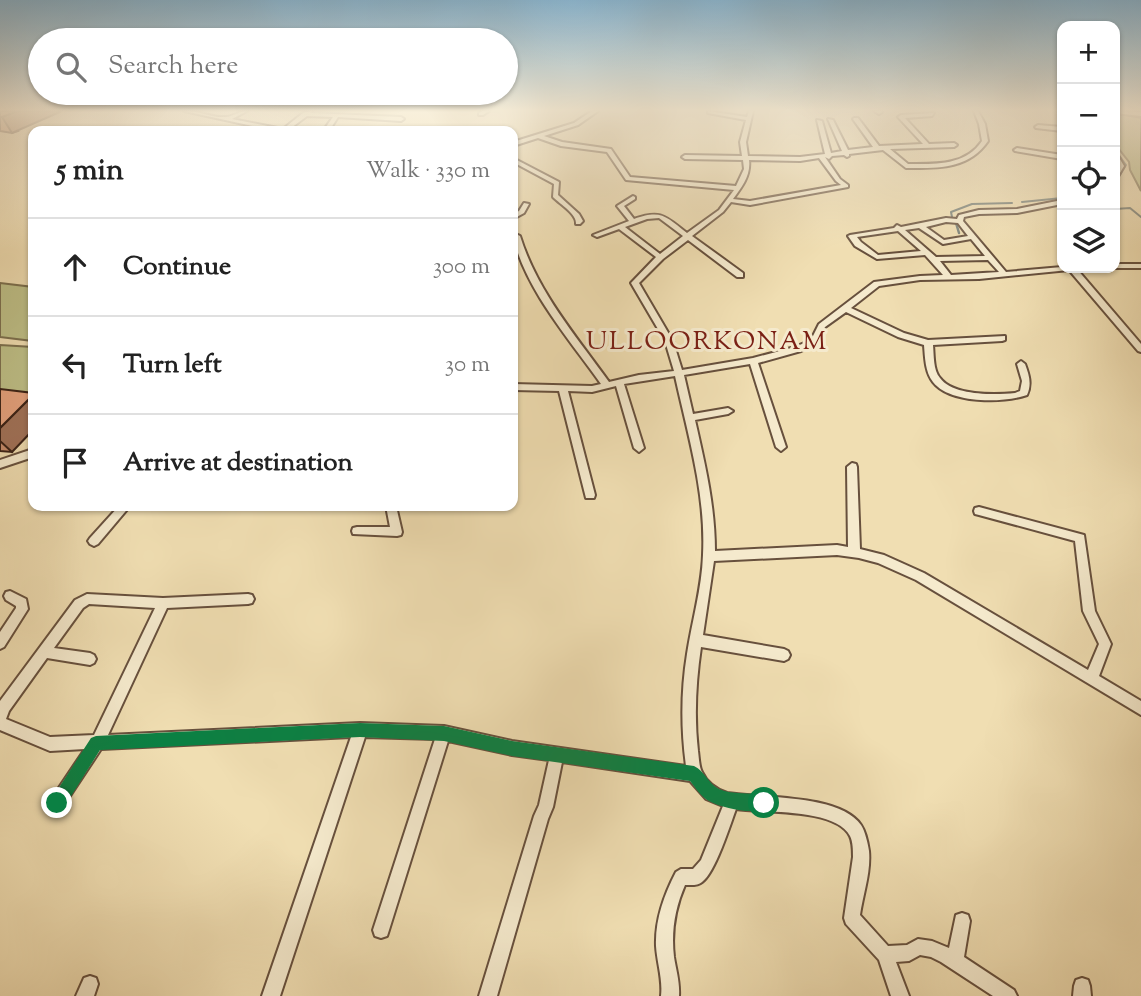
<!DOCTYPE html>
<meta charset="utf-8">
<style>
body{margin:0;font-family:"Sorts Mill Goudy",serif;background:#f6f6f6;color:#222}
.controls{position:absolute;right:21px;top:21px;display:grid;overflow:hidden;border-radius:14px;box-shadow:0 2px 5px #0004}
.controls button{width:63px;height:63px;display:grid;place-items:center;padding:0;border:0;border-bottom:2px solid #e0e0e0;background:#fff;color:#222;font:35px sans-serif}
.stop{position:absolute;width:21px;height:21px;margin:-16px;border:5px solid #0b8043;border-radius:50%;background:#fff}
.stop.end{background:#0b8043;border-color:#fff;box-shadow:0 2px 7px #0008}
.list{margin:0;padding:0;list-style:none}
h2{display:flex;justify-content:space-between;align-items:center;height:91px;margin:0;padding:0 28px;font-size:30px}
h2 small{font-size:23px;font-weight:400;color:#767676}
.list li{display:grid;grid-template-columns:46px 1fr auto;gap:21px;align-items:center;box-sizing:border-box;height:98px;padding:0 28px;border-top:2px solid #e0e0e0}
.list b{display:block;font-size:26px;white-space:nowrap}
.list em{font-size:23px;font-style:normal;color:#767676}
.icon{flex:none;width:38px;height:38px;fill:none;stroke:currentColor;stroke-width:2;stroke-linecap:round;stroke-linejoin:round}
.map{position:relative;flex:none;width:1141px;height:996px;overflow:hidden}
.search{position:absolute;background:#fff;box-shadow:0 2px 5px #0004;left:28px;top:28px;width:490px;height:77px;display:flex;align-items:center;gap:18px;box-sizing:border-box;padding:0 24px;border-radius:38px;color:#767676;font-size:26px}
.panel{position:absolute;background:#fff;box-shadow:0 2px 5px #0004;left:28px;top:126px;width:490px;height:385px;border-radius:14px}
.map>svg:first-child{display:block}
</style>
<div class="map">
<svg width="1141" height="996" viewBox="0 0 1141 996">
<rect width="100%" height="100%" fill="#f0deb2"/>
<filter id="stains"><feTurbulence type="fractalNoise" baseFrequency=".00286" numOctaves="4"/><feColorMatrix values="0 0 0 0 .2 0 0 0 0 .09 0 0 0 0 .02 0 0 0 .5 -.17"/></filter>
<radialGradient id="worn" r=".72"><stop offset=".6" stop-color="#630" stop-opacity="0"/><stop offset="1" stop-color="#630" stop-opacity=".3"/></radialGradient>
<g fill="#bec088" stroke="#7c704f" stroke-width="2">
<polygon points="1115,113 1141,118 1141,191 1130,170 1129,162 1115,144"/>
<polygon points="0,283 33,287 33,341 0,337"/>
<polygon points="0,345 33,347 33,399 0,394"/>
</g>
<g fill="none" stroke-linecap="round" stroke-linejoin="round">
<g stroke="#757d75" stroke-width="2">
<polyline points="1132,111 1141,112"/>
<polyline points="1115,150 1126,165 1115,183"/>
<polyline points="1022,202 1062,198"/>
<polyline points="1115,209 1130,208 1141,217"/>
<polyline points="952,217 951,212 972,204 1012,203"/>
</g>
<polyline stroke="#757d75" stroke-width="2.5" points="956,223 959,233"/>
<defs>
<g id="minor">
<path d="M 184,111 C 198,110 212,118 225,117 C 233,117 239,111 247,111 L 232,119 L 283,129 L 303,113 L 312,111 L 311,113 L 401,117 L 404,119 L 401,121 L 338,117 L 329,131 L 323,131 L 333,117 L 307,116 L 287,131 L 276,131 Z"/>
<polygon points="483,111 489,111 483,115 479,115 479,113"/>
<path d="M 592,111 L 598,111 L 578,125 L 544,136 L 562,142 L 611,149 L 630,177 L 736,186 L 744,169 L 743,160 L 685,159 L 682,157 L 685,155 L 742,156 L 740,142 L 746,120 L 708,113 L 708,111 L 747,117 L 749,111 L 753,111 L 746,142 L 748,156 L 800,157 L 825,154 L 817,120 L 822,121 L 831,153 L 842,151 L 828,119 L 833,120 L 848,150 L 873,147 L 853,119 L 854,118 L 858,118 L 879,146 L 923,144 L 898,117 L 901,115 L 934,113 L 932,116 L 905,118 L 929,144 L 954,143 L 957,145 L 954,147 L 890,149 L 908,164 C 935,164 965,166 982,141 L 979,124 L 974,111 L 978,111 L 985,124 L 988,141 C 968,170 937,168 906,168 L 883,150 L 849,154 L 849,156 L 847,157 L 844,155 L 832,156 L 829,159 L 825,157 L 840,179 L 848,185 L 848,187 L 750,205 L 731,202 L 723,212 L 692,236 L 743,273 L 743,277 L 737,277 L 688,240 L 663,259 L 639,283 L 673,341 L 682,370 L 753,358 L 795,347 L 811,340 L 819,324 L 874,282 L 920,276 L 943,275 L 925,255 L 877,259 L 855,246 L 848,236 L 850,235 L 894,228 L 897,225 L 901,227 L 946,218 L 957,219 L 959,215 L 979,210 L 1017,209 L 1062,200 L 1062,204 L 1017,213 L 979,214 L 964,217 L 963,221 L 1006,272 L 1062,267 L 1076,268 L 1141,344 L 1141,352 L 1138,351 L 1069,270 L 979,279 L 920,280 L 879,286 L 851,308 L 904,333 L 928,340 L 1005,336 L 1005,340 L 1002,341 L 933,345 C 934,355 933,370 940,378 C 953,396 995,395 1015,393 L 1020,391 L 1022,381 L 1017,364 L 1021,361 L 1025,364 C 1029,375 1032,384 1027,395 C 1003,403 950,404 933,382 C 925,372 925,357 924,345 L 898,337 L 846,312 L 825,327 L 817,344 L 801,351 L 758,363 L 786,447 L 781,451 L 776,447 L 750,364 L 684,375 L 693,414 L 728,408 L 733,411 L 728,414 L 695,420 C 705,464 715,506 715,551 L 837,545 L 848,547 L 847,467 L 852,463 L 856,464 L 857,467 L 860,549 L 884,555 L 924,573 L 1088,670 L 1099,644 L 1083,611 L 1075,541 L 979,515 L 975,514 L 974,511 L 975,508 L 979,507 L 1084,535 L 1095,611 L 1111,644 L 1099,676 L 1141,701 L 1141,715 L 916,580 L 878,563 L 859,558 L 837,555 L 714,561 L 703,635 L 784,649 L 788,651 L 790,655 L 788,659 L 784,661 L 701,647 C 696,681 694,716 698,751 C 699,758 699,767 702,772 C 707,783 716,789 727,793 C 761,798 840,794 861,825 C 865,831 868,844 869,851 C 871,872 863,894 860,915 L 888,946 L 907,945 L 918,939 L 932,941 L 949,948 L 956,915 L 962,913 L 968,915 L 970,921 L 964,957 L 1014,990 L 1017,996 L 993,996 L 941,962 L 931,957 L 920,955 L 909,961 L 896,962 L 909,996 L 891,996 L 879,960 L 846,924 L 844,918 L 853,857 C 853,850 853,842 850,836 C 836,808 764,813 736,809 C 730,825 715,873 702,882 C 698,886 691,885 685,885 C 675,908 671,931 674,957 C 676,970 680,982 679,996 L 661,996 C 663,979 657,963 656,946 C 655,920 664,895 676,872 L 681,869 L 693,869 L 701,860 L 723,806 L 706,799 L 690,781 L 562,762 L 553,807 L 548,819 L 497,996 L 479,996 L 534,816 L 539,805 L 549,760 L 512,755 L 448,741 L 389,930 L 387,936 L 381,938 L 375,936 L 373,930 L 435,739 L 365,737 L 280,996 L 262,996 L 351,737 L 101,749 L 62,808 L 57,810 L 52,808 L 50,803 L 52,798 L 85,749 L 50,751 L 0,730 L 0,701 L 75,600 L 87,594 L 163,598 L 248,594 L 252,595 L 254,599 L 252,603 L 248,604 L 167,608 L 108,735 L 360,723 L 444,726 L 512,741 L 686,766 C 681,729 681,691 687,654 C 692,621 702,588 703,555 C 706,494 688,435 675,376 L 624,384 L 644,448 L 639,452 L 634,448 L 616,386 L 592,392 L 568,391 L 595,495 L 594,498 L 586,498 L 559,391 L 513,390 L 513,384 L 592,386 L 601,384 C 570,340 525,289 513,236 L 516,234 L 520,236 C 537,291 576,336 609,382 L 639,375 L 674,371 L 665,341 L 631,283 L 656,257 L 619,229 L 597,237 L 593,235 L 629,221 L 617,206 L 633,196 L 635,197 L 635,199 L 624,206 L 634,219 C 662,209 666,217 687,233 L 719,210 L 734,190 L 626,180 L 607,152 L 561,146 L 538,138 L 513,146 L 513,142 L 574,123 ZM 819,158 L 836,181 L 841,185 L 750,201 L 733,199 C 742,187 751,175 749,160 L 800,161 ZM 659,218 L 683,236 L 660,254 L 625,227 L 647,219 ZM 946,222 L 958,223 L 968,236 L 944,240 L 926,227 ZM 919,228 L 943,244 L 971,239 L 985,256 L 936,257 L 905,230 ZM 898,231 L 921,251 L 878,255 L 861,242 L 857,237 ZM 988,260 L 999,272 L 951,275 L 940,261 ZM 89,604 L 155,608 L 94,735 L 50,737 L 6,719 L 9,711 L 47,658 L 90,665 L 94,663 L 96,659 L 94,655 L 90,653 L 54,648 L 83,608 Z"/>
<polygon points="874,111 880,111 882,112 879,114"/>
<polygon points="1115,111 1141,112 1141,116 1115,113"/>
<polygon points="1038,125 1062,127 1062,131 1036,128 1035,127"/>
<polygon points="1017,148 1062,155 1062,159 1015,151 1014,150"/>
<polygon points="1115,153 1117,154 1124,166 1117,178 1115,179 1115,172 1118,166 1115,160"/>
<path d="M 513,158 L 559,182 L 558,195 L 579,214 L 583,221 L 580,224 L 576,224 C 577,214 561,205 553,197 L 554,184 L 513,162 Z"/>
<polygon points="524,203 529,204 524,213 513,219 513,214 519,211"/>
<polygon points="1115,264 1141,264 1141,268 1113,268 1115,268"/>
<polygon points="33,449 33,457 0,468 0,460"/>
<polygon points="119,506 130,506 98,544 94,546 90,544 88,541 90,538"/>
<polygon points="386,506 396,506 402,532 401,535 397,536 353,534 352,531 353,528 357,527 390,527"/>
<polygon points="10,591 26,599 28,609 4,647 0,649 0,632 16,608 16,606 6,600 4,596 6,592"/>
<polygon points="90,976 96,978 98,984 94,996 76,996 84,978"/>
<polygon points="1082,978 1088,980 1090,986 1091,996 1073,996 1074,986 1076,980"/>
</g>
</defs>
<use href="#minor" stroke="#67503d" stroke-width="4"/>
<use href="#minor" fill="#f5eacd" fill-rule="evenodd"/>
</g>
<g fill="#c58b6c" stroke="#392116" stroke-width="2">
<polygon points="0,111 18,131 12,133 0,131"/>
<polygon points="0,389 12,452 0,451"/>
</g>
<g fill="#a07158" stroke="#392116" stroke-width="2">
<polygon points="17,111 62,111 12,133 2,117"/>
<polygon points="33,395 33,430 12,452 0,441 0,428"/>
</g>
<g fill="#e5a27e" stroke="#392116" stroke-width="2">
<polygon points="0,111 17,111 2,117 0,117"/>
<polygon points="0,389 33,393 33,395 0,428"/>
</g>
<linearGradient id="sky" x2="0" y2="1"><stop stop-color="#8ab7d3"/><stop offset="0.44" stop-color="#f8f0dc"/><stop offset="1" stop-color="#f8f0dc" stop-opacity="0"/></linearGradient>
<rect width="1141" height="250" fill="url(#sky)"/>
<path fill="#0b8043" d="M 360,723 L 444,726 L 512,741 L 694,766 C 705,771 708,784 719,789 C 735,796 753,791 769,797 L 772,803 L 769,808 C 754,815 724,809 709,801 C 701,797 695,787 690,781 L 512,756 L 444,741 L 360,737 L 100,750 L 63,809 L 57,811 L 51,809 L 49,803 L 91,738 L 96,736 Z"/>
<g text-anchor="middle" stroke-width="6" stroke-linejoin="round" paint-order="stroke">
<g font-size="26" letter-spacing="2" fill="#7a1f14" stroke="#f5eacd">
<text x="707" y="349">ULLOORKONAM</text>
</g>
</g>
<rect width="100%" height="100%" filter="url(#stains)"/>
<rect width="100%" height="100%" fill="url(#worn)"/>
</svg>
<div class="controls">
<button>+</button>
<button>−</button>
<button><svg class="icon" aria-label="locate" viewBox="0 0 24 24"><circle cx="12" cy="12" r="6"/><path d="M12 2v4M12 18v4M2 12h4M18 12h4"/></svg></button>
<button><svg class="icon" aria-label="layers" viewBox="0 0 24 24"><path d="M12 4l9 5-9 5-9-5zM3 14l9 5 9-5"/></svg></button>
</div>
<div class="stop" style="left:764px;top:803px"></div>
<div class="stop end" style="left:57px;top:803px"></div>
<div class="search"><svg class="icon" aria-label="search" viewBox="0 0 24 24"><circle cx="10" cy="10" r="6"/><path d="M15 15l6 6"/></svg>Search here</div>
<section class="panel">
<h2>5 min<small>Walk · 330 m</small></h2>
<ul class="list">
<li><svg class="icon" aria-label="ahead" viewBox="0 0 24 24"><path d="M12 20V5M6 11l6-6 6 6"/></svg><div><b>Continue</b></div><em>300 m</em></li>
<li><svg class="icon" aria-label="left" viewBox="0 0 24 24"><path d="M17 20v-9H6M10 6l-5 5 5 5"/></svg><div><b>Turn left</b></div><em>30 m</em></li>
<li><svg class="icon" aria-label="arrive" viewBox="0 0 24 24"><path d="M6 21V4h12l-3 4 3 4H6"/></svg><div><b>Arrive at destination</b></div></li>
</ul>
</section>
</div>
